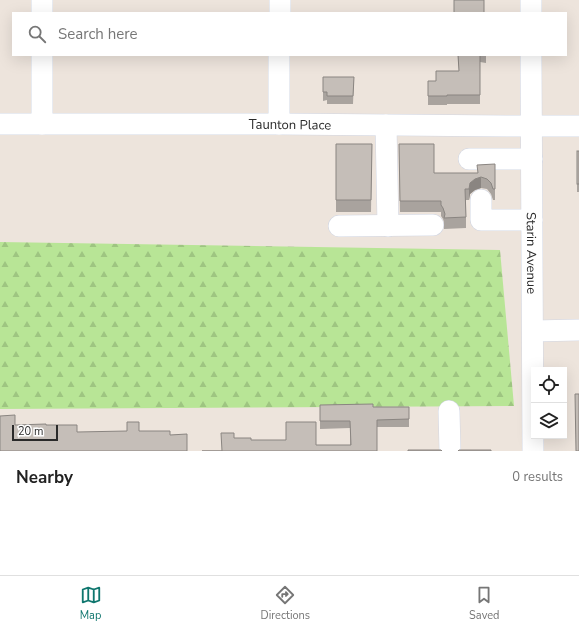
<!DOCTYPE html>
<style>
body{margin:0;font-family:"Nunito Sans",sans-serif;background:#f6f6f6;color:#222}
.controls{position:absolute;right:12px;bottom:12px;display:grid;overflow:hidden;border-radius:0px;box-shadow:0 4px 16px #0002}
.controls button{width:36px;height:36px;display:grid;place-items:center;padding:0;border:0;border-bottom:1px solid #e0e0e0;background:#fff;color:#222;font:20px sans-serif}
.scale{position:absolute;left:12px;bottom:10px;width:46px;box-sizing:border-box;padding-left:4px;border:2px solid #2a2a2a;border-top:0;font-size:11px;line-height:14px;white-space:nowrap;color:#2a2a2a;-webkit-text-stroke:3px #fff;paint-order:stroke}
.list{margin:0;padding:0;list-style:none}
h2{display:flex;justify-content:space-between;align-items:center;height:52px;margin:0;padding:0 16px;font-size:17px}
h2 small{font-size:13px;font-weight:400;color:#767676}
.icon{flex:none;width:22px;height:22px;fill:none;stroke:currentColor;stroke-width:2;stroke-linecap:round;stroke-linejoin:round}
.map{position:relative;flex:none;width:579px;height:451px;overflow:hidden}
.search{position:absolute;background:#fff;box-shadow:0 4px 16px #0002;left:12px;right:12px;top:12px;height:44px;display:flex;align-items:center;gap:10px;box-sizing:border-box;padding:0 14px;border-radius:0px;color:#767676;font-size:15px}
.sheet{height:124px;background:#fff}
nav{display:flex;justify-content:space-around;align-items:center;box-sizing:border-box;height:56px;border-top:1px solid #e0e0e0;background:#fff;font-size:11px;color:#767676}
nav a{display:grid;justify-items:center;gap:2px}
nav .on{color:#0f766e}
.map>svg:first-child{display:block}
</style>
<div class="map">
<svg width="579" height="451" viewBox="0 0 579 451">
<defs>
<pattern id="forest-firs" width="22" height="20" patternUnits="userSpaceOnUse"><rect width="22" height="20" fill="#b8e596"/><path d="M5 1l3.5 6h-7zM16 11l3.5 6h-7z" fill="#9ec581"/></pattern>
</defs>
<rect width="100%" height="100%" fill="#ede4dc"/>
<polygon fill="url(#forest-firs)" points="0,242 500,250 514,406 0,409"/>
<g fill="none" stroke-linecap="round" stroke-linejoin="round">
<defs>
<g id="minor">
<polyline points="531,0 531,13"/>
<polyline points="42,13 42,0"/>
<polyline points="280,13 280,0"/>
<path id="s1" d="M 531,55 L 533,451"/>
<path id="s2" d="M 0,124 L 279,124 L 507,126 L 579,126"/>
<polyline points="42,124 42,55"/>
<polyline points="279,124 279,55"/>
<polyline points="386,125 388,226"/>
<polyline points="469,159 532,159"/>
<polyline points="481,200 481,220 532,220"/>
<polyline points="339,226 433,225"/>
<polyline points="533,331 579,330"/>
<polyline points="449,411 450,451"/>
</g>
</defs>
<use href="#minor" stroke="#d1d6e3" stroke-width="22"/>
<use href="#minor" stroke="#fff" stroke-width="21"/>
</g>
<g fill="#a9a39e">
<polygon points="458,55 486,55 486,63 480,62 480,104 447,104 447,105 428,105 428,81 436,81 459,71"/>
<polygon points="323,77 354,77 353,104 327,104 327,100 323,101"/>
<polygon points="336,144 372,144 371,212 336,212"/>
<polygon points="399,144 434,173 478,173 495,164 495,200 493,200 491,194 487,189 481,188 475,190 470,194 469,200 466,200 466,228 444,229 444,222 443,219 441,216 441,212 400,212"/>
<rect x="577" y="151" width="2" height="41"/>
<polygon points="320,405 373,407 409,407 409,427 377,427 377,451 222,451 234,438 251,440 316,445 350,445 350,428 320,429"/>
</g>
<polygon fill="#8a8581" points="481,177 481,188 475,190 470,194 469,200 469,189 470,183 475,179"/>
<g fill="#c5beb8" stroke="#8a8581">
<rect x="454" y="0" width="30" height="13"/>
<polygon points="458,55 480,55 480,95 447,95 447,96 428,96 428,81 436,81 436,71 459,71"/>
<polygon points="323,77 354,77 353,96 327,96 327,92 323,92"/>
<polygon points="336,144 372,144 371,200 336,200"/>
<polygon points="399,144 434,144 434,173 478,173 477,165 495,164 495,189 493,189 491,183 487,179 481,177 475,179 470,183 469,189 465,189 466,217 444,218 445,214 443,208 441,205 441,201 400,201"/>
<rect x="577" y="151" width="2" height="33"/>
<polygon points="575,394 579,394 579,451 576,451"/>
<polygon points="373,404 373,407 409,407 409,419 377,420 377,451 202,451 222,451 221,433 234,433 234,438 251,438 251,440 286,440 286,422 316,422 316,445 351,445 350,421 320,421 320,405"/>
<polygon points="15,415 15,425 46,424 46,425 77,425 77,432 127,431 127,422 139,422 139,431 170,431 170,435 187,434 187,451 0,451 0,416"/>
<polygon points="408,450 441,450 442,451 408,451"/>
<polygon points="459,450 491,450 491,451 458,451"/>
</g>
<g text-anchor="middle" stroke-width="3" stroke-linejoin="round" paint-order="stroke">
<g font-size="13" fill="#2a2a2a" stroke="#fff">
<text dy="5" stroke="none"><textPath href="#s2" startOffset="290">Taunton Place</textPath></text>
<text dy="5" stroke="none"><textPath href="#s1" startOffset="198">Starin Avenue</textPath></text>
</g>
</g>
</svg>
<div class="controls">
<button><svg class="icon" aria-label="locate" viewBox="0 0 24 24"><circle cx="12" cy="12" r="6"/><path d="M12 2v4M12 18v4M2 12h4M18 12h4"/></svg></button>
<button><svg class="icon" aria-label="layers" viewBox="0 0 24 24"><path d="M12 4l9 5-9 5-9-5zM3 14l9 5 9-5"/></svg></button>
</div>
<div class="scale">20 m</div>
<div class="search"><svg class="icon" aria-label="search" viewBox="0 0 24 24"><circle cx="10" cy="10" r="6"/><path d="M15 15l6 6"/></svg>Search here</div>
</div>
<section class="sheet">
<h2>Nearby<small>0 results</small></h2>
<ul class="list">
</ul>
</section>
<nav>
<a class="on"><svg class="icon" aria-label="map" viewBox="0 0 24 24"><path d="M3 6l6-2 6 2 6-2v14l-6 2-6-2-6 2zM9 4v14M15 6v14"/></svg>Map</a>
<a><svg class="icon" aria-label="directions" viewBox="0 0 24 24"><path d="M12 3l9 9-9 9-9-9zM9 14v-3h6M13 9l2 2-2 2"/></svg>Directions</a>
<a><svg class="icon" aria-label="saved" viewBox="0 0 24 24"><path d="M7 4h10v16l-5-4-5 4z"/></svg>Saved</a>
</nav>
